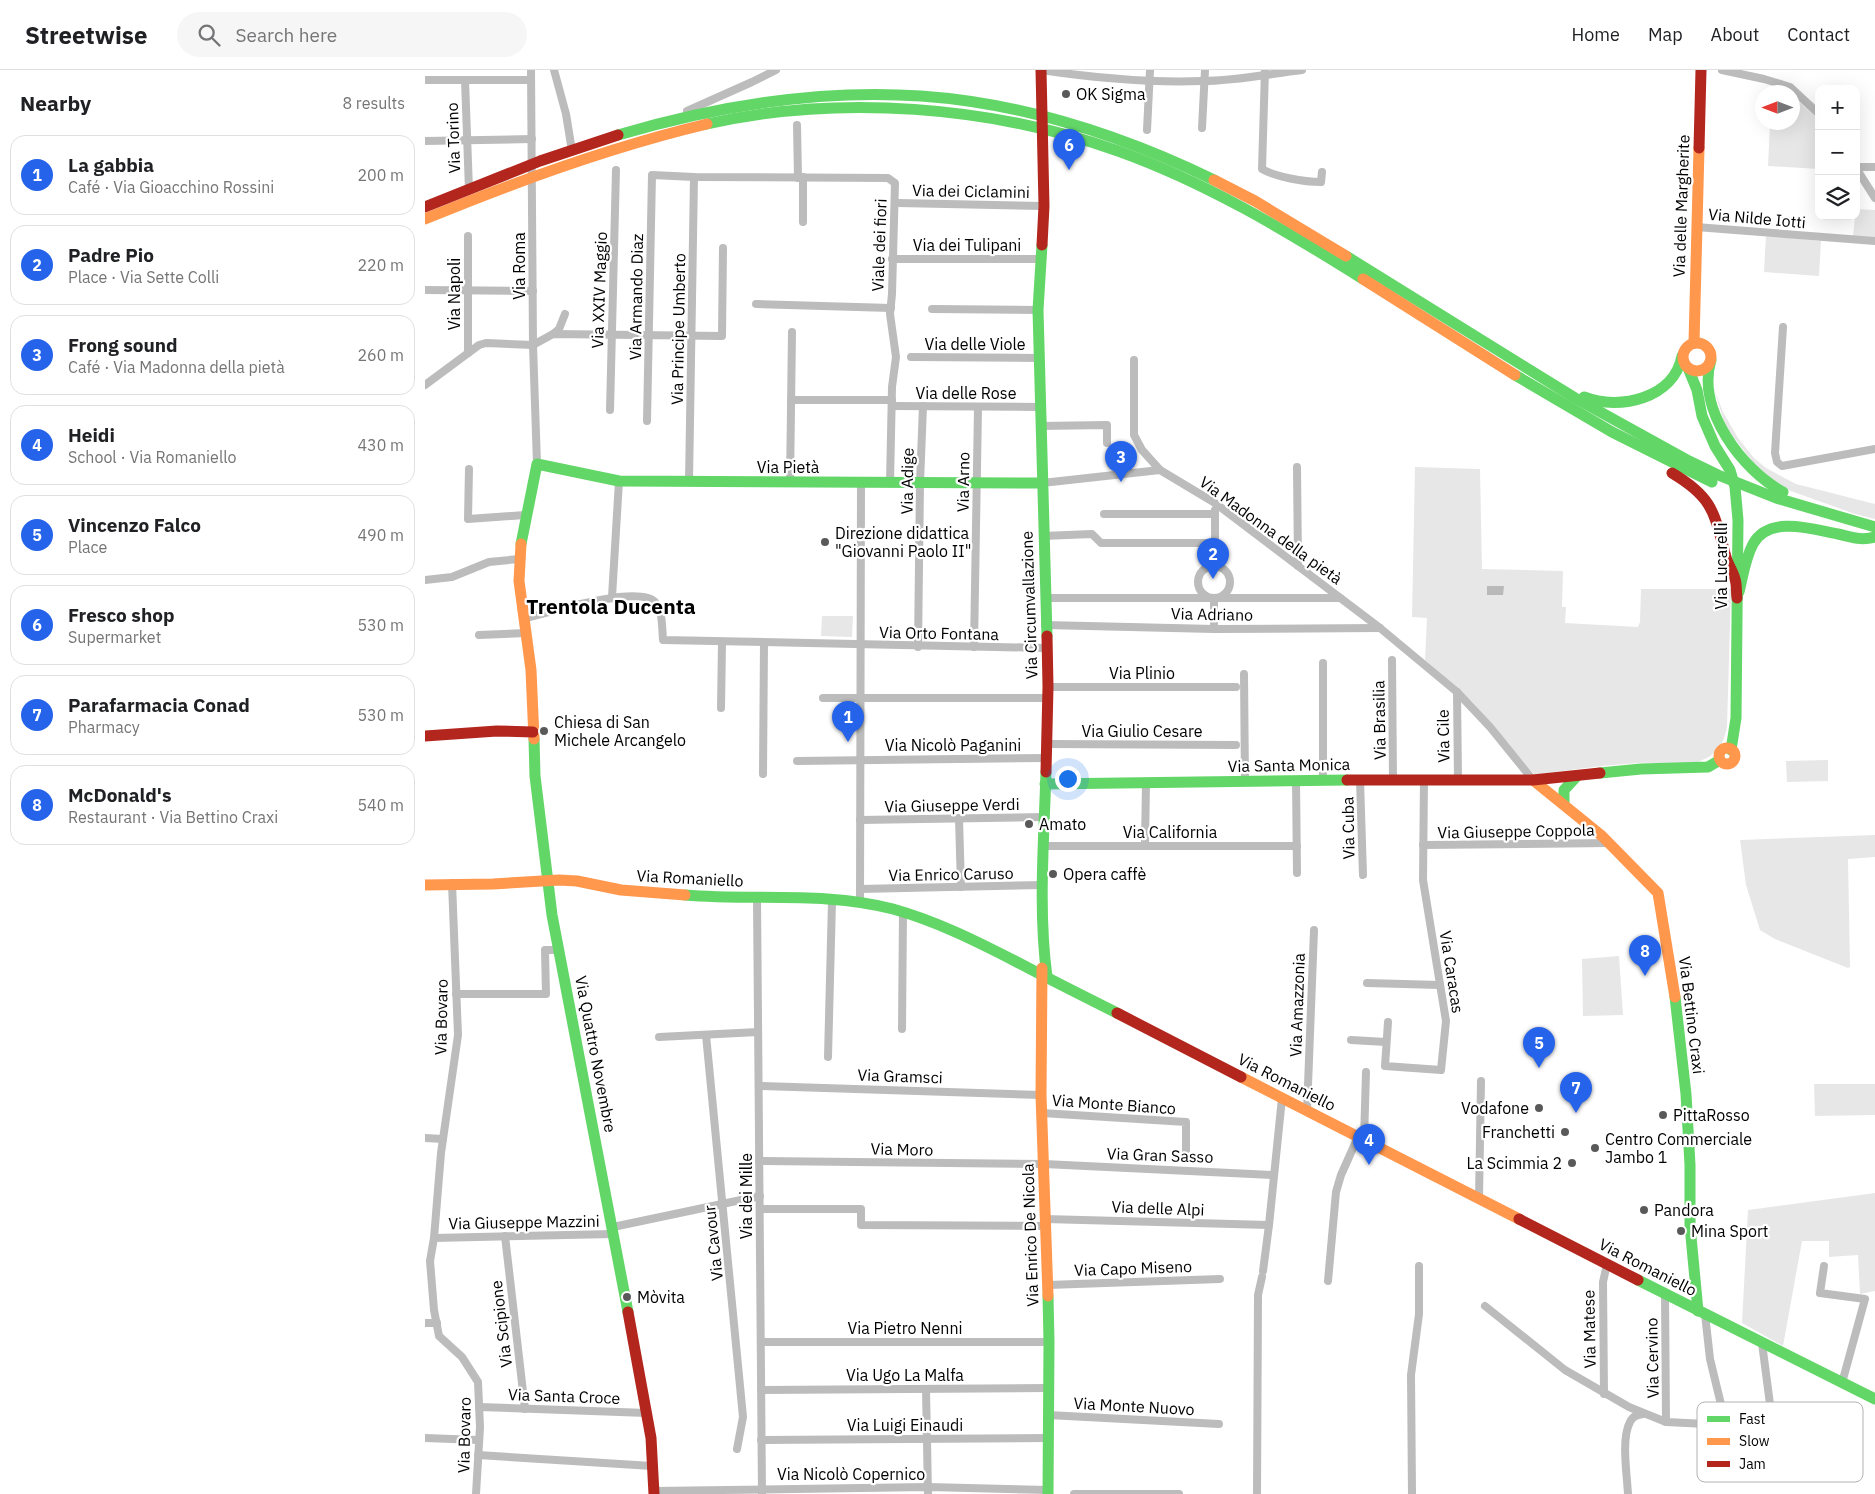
<!DOCTYPE html>
<meta charset="utf-8">
<style>
body{margin:0;font-family:"IBM Plex Sans",sans-serif;background:#f6f6f6;color:#202124}
.controls{position:absolute;right:15px;top:15px;display:grid;overflow:hidden;border-radius:10px;box-shadow:0 5px 20px #0002}
.controls button{width:45px;height:45px;display:grid;place-items:center;padding:0;border:0;border-bottom:1px solid #e0e0e0;background:#fff;color:#202124;font:25px sans-serif}
.compass{position:absolute;left:1330px;top:15px;width:45px;height:45px;border-radius:50%;background:#fff;box-shadow:0 5px 20px #0002;rotate:270deg}
.you{position:absolute;left:642px;top:708px;width:18px;height:18px;margin:-12px;border:4px solid #fff;border-radius:50%;background:#1a73e8;box-shadow:0 0 0 8px #1a73e833}
.badge{display:grid;place-items:center;width:32px;height:32px;border-radius:50%;background:#2563eb;color:#fff;font-size:16px;font-weight:700}
.pin{position:absolute;translate:-50% -41px;filter:drop-shadow(0 1px 2px #0008)}
.pin::after{content:'';position:absolute;top:26px;width:18px;height:15px;background:inherit;clip-path:polygon(0 0,100% 0,50% 100%)}
.list{margin:0;padding:0;list-style:none}
h2{display:flex;justify-content:space-between;align-items:center;height:65px;margin:0;padding:0 20px;font-size:21px}
h2 small{font-size:16px;font-weight:400;color:#757577}
.list li{display:grid;grid-template-columns:32px 1fr auto;gap:15px;align-items:center;box-sizing:border-box;height:80px;margin:0 10px 10px;padding:0 10px;border:1px solid #e0e0e0;border-radius:15px}
.list b{display:block;font-size:19px;white-space:nowrap}
.list p{margin:0;font-size:16px;white-space:nowrap;color:#757577}
.list em{font-size:16px;font-style:normal;color:#757577}
.icon{flex:none;width:28px;height:28px;fill:none;stroke:currentColor;stroke-width:2;stroke-linecap:round;stroke-linejoin:round}
.map{position:relative;flex:none;width:1450px;height:1424px;overflow:hidden}
header{display:flex;align-items:center;gap:30px;box-sizing:border-box;height:70px;padding:0 25px;background:#fff;border-bottom:1px solid #e0e0e0}
header strong{font-size:24px}
nav{display:flex;gap:28px;margin-inline-start:auto;font-size:18px}
.search{width:350px;height:45px;background:#f6f6f6;display:flex;align-items:center;gap:12px;box-sizing:border-box;padding:0 18px;border-radius:28px;color:#757577;font-size:19px}
main{display:flex}
aside{flex:1;background:#fff}
.map>svg:first-child{display:block}
</style>
<header>
<strong>Streetwise</strong>
<div class="search"><svg class="icon" aria-label="search" viewBox="0 0 24 24"><circle cx="10" cy="10" r="6"/><path d="M15 15l6 6"/></svg>Search here</div>
<nav><a>Home</a><a>Map</a><a>About</a><a>Contact</a></nav>
</header>
<main>
<aside>
<h2>Nearby<small>8 results</small></h2>
<ul class="list">
<li><span class="badge">1</span><div><b>La gabbia</b><p>Café · Via Gioacchino Rossini</p></div><em>200 m</em></li>
<li><span class="badge">2</span><div><b>Padre Pio</b><p>Place · Via Sette Colli</p></div><em>220 m</em></li>
<li><span class="badge">3</span><div><b>Frong sound</b><p>Café · Via Madonna della pietà</p></div><em>260 m</em></li>
<li><span class="badge">4</span><div><b>Heidi</b><p>School · Via Romaniello</p></div><em>430 m</em></li>
<li><span class="badge">5</span><div><b>Vincenzo Falco</b><p>Place</p></div><em>490 m</em></li>
<li><span class="badge">6</span><div><b>Fresco shop</b><p>Supermarket</p></div><em>530 m</em></li>
<li><span class="badge">7</span><div><b>Parafarmacia Conad</b><p>Pharmacy</p></div><em>530 m</em></li>
<li><span class="badge">8</span><div><b>McDonald's</b><p>Restaurant · Via Bettino Craxi</p></div><em>540 m</em></li>
</ul>
</aside>
<div class="map">
<svg width="1450" height="1424" viewBox="0 0 1450 1424">
<rect width="100%" height="100%" fill="#fff"/>
<g fill="#e7e7e7">
<polygon points="1368,26 1394,50 1394,99 1343,96 1345,53 1368,52"/>
<polygon points="1431,139 1450,140 1450,168 1428,166"/>
<polygon points="1341,166 1396,171 1394,206 1339,202"/>
<polygon points="1289,319 1298,342 1313,368 1329,388 1341,398 1371,414 1450,434 1450,449 1430,444 1363,420 1340,407 1301,358"/>
<path d="M 990,397 L 1055,399 L 1057,499 L 1138,501 L 1137,537 L 1141,537 L 1140,553 L 1213,557 L 1215,552 L 1216,519 L 1306,519 L 1302,657 C 1299,673 1292,685 1275,691 C 1259,697 1232,692 1214,693 C 1179,695 1144,700 1110,705 L 1048,633 L 1000,590 L 1002,548 L 987,547 Z"/>
<polygon points="397,546 428,546 427,567 396,566"/>
<polygon points="1403,690 1403,711 1362,712 1361,691"/>
<polygon points="1450,765 1450,787 1423,789 1425,897 1423,898 1350,869 1335,860 1321,815 1315,770"/>
<polygon points="1194,886 1198,945 1158,946 1157,889"/>
<polygon points="1389,1014 1450,1014 1450,1045 1390,1046"/>
<polygon points="1450,1123 1450,1221 1435,1224 1433,1185 1404,1187 1404,1171 1377,1171 1358,1276 1317,1253 1323,1140"/>
</g>
<polygon fill="#b9b9b9" points="1062,516 1079,516 1078,525 1062,525"/>
<g fill="none" stroke-linecap="round" stroke-linejoin="round">
<g stroke="#bcbcbc" stroke-width="8">
<polyline points="106,0 108,275 112,394"/>
<polyline points="129,0 141,44 147,81"/>
<path d="M 616,0 C 670,8 723,13 777,11 C 810,11 844,4 877,0"/>
<path d="M 840,0 L 837,99 C 851,107 879,112 896,112 L 897,102"/>
<polyline points="1297,0 1339,9 1365,17 1394,44"/>
<polyline points="0,10 106,10"/>
<polyline points="40,10 44,120"/>
<polyline points="262,41 327,12 351,0"/>
<polyline points="372,55 373,108"/>
<polyline points="777,58 780,0"/>
<polyline points="722,60 725,0"/>
<polyline points="0,71 107,69"/>
<polyline points="1431,97 1450,97"/>
<polyline points="1431,98 1450,128"/>
<polyline points="378,107 378,152"/>
<polyline points="473,133 619,136"/>
<polyline points="1271,157 1450,171"/>
<polyline points="43,166 43,283"/>
<polyline points="467,189 616,189"/>
<polyline points="0,220 108,221"/>
<polyline points="331,234 466,238"/>
<polyline points="507,239 613,240"/>
<polyline points="1358,257 1351,367 1350,383 1352,392 1357,396 1450,379"/>
<polyline points="128,264 134,259 140,244"/>
<polyline points="108,275 128,264 297,266 298,178"/>
<polyline points="486,287 613,288"/>
<polyline points="709,290 709,365 717,380 735,400"/>
<polyline points="0,315 54,275 61,273 108,275"/>
<polyline points="366,330 467,330"/>
<polyline points="467,336 615,337"/>
<polyline points="185,340 191,100"/>
<polyline points="222,351 227,105 269,107 463,108 470,113 467,224 465,244 471,287 467,317 465,413"/>
<polyline points="615,356 682,355 682,373"/>
<polyline points="872,397 873,496"/>
<polyline points="44,399 43,449 100,445"/>
<polyline points="264,412 269,107"/>
<polyline points="365,413 367,262"/>
<polyline points="617,413 735,400 790,433 955,558 1032,622 1065,657 1108,710"/>
<polyline points="790,440 790,496"/>
<polyline points="679,444 790,444"/>
<polyline points="618,466 667,464 676,473 790,473"/>
<circle cx="789" cy="512" r="16"/>
<polyline points="0,510 27,507 64,492 94,489"/>
<polyline points="187,527 194,411"/>
<polyline points="620,528 915,528"/>
<path d="M 98,549 C 121,543 214,514 230,532 C 238,541 237,559 238,570 L 621,578"/>
<polyline points="620,555 789,559 955,558"/>
<polyline points="789,559 789,528"/>
<polyline points="54,565 101,563"/>
<polyline points="493,577 495,413 498,336"/>
<polyline points="549,577 553,337"/>
<polyline points="967,590 968,710"/>
<polyline points="898,593 898,710"/>
<polyline points="819,604 820,712"/>
<polyline points="623,617 811,617"/>
<polyline points="1032,622 1033,709"/>
<polyline points="398,628 623,628"/>
<polyline points="296,638 297,572"/>
<polyline points="622,674 811,675"/>
<polyline points="372,691 621,688"/>
<polyline points="338,704 339,573"/>
<polyline points="935,710 938,805"/>
<polyline points="871,711 872,803"/>
<polyline points="534,748 536,817"/>
<polyline points="435,750 619,747"/>
<polyline points="998,775 1184,773"/>
<polyline points="619,776 872,776"/>
<polyline points="720,776 721,712"/>
<polyline points="27,813 33,965 16,1083 9,1168 5,1191 9,1240 14,1266 37,1287 53,1312 55,1357 51,1424"/>
<polyline points="435,819 618,815"/>
<polyline points="332,828 337,1424"/>
<polyline points="435,833 436,413"/>
<polyline points="942,913 1015,915"/>
<polyline points="31,924 121,924 120,880 134,880"/>
<polyline points="963,952 960,996 1016,1000 1021,951 998,810 999,709"/>
<polyline points="477,959 478,842"/>
<polyline points="281,965 318,1347 312,1379"/>
<polyline points="234,967 333,962"/>
<polyline points="926,970 961,972"/>
<polyline points="403,987 407,831"/>
<polyline points="334,1016 616,1025"/>
<polyline points="882,1041 889,860"/>
<polyline points="617,1043 761,1052 761,1080"/>
<polyline points="0,1068 18,1069"/>
<polyline points="939,1070 941,1002"/>
<polyline points="334,1091 619,1094 849,1105"/>
<polyline points="1054,1129 1056,1011"/>
<polyline points="335,1139 436,1139 436,1155 620,1156"/>
<polyline points="620,1149 844,1155"/>
<polyline points="188,1157 335,1126"/>
<polyline points="80,1166 100,1339"/>
<polyline points="9,1168 189,1164"/>
<polyline points="1399,1196 1395,1223 1440,1229 1417,1313"/>
<polyline points="838,1201 844,1155 857,1028"/>
<polyline points="903,1211 911,1122 916,1105 933,1067"/>
<polyline points="623,1215 795,1209"/>
<polyline points="1240,1223 1241,1352"/>
<polyline points="1060,1236 1140,1300 1204,1337 1241,1352 1301,1355 1285,1289 1280,1244"/>
<polyline points="0,1253 12,1253"/>
<polyline points="336,1272 624,1272"/>
<polyline points="1337,1273 1346,1342"/>
<polyline points="501,1319 503,1424"/>
<polyline points="336,1320 623,1318"/>
<polyline points="1179,1324 1178,1212 1182,1194"/>
<polyline points="54,1337 222,1343"/>
<polyline points="623,1345 794,1354"/>
<polyline points="0,1368 54,1370"/>
<polyline points="336,1370 623,1368"/>
<polyline points="53,1385 227,1396"/>
<polyline points="229,1421 503,1417 623,1420"/>
<polyline points="649,1424 754,1424"/>
<polyline points="832,1424 833,1225 837,1207"/>
<polyline points="987,1424 986,1305 994,1244 994,1196"/>
<path d="M 1203,1424 C 1202,1405 1196,1368 1205,1352 C 1208,1346 1212,1345 1218,1344"/>
</g>
<g stroke="#63d668" stroke-width="11">
<path d="M 282,54 C 414,24 566,36 693,81 C 780,112 860,160 938,209"/>
<path d="M 193,65 C 291,36 393,19 496,26 C 597,33 698,66 789,110"/>
<polyline points="617,175 613,240 622,566"/>
<polyline points="921,186 1150,328 1264,391 1293,405 1351,428 1450,457"/>
<path d="M 1286,290 C 1271,339 1317,400 1358,422"/>
<polyline points="1263,298 1272,320 1277,346 1290,376 1305,400 1310,417 1313,450 1311,648 1306,680"/>
<polyline points="1090,305 1187,362 1287,412"/>
<path d="M 1159,327 C 1195,341 1249,328 1257,286"/>
<polyline points="96,474 112,394 194,411 617,413"/>
<path d="M 1314,522 C 1318,506 1320,489 1328,474 C 1344,445 1387,459 1413,464 C 1427,467 1436,471 1450,467"/>
<polyline points="109,669 110,706 127,845 203,1242"/>
<path d="M 621,702 C 619,770 613,840 622,907"/>
<polyline points="1175,703 1216,699 1283,697 1295,690"/>
<polyline points="620,714 922,710"/>
<polyline points="1139,734 1139,720 1152,706"/>
<path d="M 260,825 C 329,831 400,821 468,839 C 511,851 551,871 590,891 C 624,909 658,926 692,943"/>
<polyline points="1250,927 1261,1024 1265,1095 1265,1156 1273,1241"/>
<polyline points="1213,1210 1450,1329"/>
<polyline points="623,1226 624,1272 623,1424"/>
</g>
<g stroke="#ff974d" stroke-width="11">
<polyline points="789,110 830,131 921,186"/>
<path d="M 0,149 C 92,111 185,77 282,54"/>
<polyline points="938,209 1090,305"/>
<circle cx="1272" cy="287" r="14"/>
<polyline points="1269,273 1274,78"/>
<polyline points="96,474 94,511 106,600 109,669"/>
<circle cx="1302" cy="686" r="8"/>
<polyline points="1108,710 1177,766 1233,823 1250,927"/>
<polyline points="0,815 68,814 134,810 152,811 196,820 260,825"/>
<polyline points="617,898 616,1025 623,1226"/>
<polyline points="816,1007 1094,1149"/>
</g>
<g stroke="#b3261e" stroke-width="11">
<polyline points="616,0 619,136 617,175"/>
<polyline points="1274,78 1276,0"/>
<polyline points="0,137 115,91 193,65"/>
<path d="M 1247,403 C 1289,428 1289,443 1301,487 C 1303,495 1308,501 1310,509 C 1312,515 1311,522 1312,528"/>
<polyline points="0,666 72,661 108,662"/>
<polyline points="621,702 623,617 622,566"/>
<polyline points="922,710 1108,710 1175,703"/>
<polyline points="692,943 816,1007"/>
<polyline points="1094,1149 1213,1210"/>
<polyline points="203,1242 226,1368 229,1424"/>
</g>
</g>
<g fill="#595959" stroke="#fff" stroke-width="2">
<circle cx="641" cy="24" r="5"/>
<circle cx="400" cy="472" r="5"/>
<circle cx="119" cy="661" r="5"/>
<circle cx="604" cy="754" r="5"/>
<circle cx="628" cy="804" r="5"/>
<circle cx="1114" cy="1038" r="5"/>
<circle cx="1238" cy="1045" r="5"/>
<circle cx="1140" cy="1062" r="5"/>
<circle cx="1170" cy="1078" r="5"/>
<circle cx="1147" cy="1093" r="5"/>
<circle cx="1219" cy="1140" r="5"/>
<circle cx="1256" cy="1161" r="5"/>
<circle cx="202" cy="1227" r="5"/>
</g>
<g text-anchor="middle" stroke-width="4.5" stroke-linejoin="round" paint-order="stroke">
<g font-size="16" fill="#000" stroke="#fff" text-anchor="start">
<text x="651" y="30">OK Sigma</text>
<text x="410" y="469">Direzione didattica<tspan x="410" dy="18">"Giovanni Paolo II"</tspan></text>
<text x="129" y="658">Chiesa di San<tspan x="129" dy="18">Michele Arcangelo</tspan></text>
<text x="614" y="760">Amato</text>
<text x="638" y="810">Opera caffè</text>
<text x="1104" y="1044" text-anchor="end">Vodafone</text>
<text x="1248" y="1051">PittaRosso</text>
<text x="1130" y="1068" text-anchor="end">Franchetti</text>
<text x="1180" y="1075">Centro Commerciale<tspan x="1180" dy="18">Jambo 1</tspan></text>
<text x="1137" y="1099" text-anchor="end">La Scimmia 2</text>
<text x="1229" y="1146">Pandora</text>
<text x="1266" y="1167">Mina Sport</text>
<text x="212" y="1233">Mòvita</text>
</g>
<g font-size="16" fill="#000" stroke="#fff">
<text transform="translate(28 68) rotate(-92)" y="6">Via Torino</text>
<text transform="translate(546 121) rotate(1)" y="6">Via dei Ciclamini</text>
<text transform="translate(1256 136) rotate(-88)" y="6">Via delle Margherite</text>
<text transform="translate(1332 148) rotate(5)" y="6">Via Nilde Iotti</text>
<text transform="translate(454 175) rotate(-88)" y="6">Viale dei fiori</text>
<text x="542" y="181">Via dei Tulipani</text>
<text transform="translate(94 196) rotate(-90)" y="6">Via Roma</text>
<text transform="translate(174 220) rotate(-88)" y="6">Via XXIV Maggio</text>
<text transform="translate(29 224) rotate(-90)" y="6">Via Napoli</text>
<text transform="translate(211 227) rotate(-89)" y="6">Via Armando Diaz</text>
<text transform="translate(253 259) rotate(-89)" y="6">Via Principe Umberto</text>
<text x="550" y="280">Via delle Viole</text>
<text x="541" y="329">Via delle Rose</text>
<text x="363" y="403">Via Pietà</text>
<text transform="translate(482 411) rotate(-89)" y="6">Via Adige</text>
<text transform="translate(538 412) rotate(-89)" y="6">Via Arno</text>
<text transform="translate(846 460) rotate(36)" y="6">Via Madonna della pietà</text>
<text transform="translate(1296 496) rotate(-90)" y="6">Via Lucarelli</text>
<text transform="translate(604 535) rotate(-92)" y="6">Via Circumvallazione</text>
<text transform="translate(787 544) rotate(1)" y="6">Via Adriano</text>
<text transform="translate(514 563) rotate(1)" y="6">Via Orto Fontana</text>
<text x="717" y="609">Via Plinio</text>
<text transform="translate(954 650) rotate(-91)" y="6">Via Brasilia</text>
<text x="717" y="667">Via Giulio Cesare</text>
<text transform="translate(1018 666) rotate(-91)" y="6">Via Cile</text>
<text x="528" y="681">Via Nicolò Paganini</text>
<text transform="translate(864 695) rotate(-1)" y="6">Via Santa Monica</text>
<text transform="translate(527 735) rotate(-1)" y="6">Via Giuseppe Verdi</text>
<text transform="translate(923 758) rotate(-91)" y="6">Via Cuba</text>
<text transform="translate(1091 761) rotate(-1)" y="6">Via Giuseppe Coppola</text>
<text x="745" y="768">Via California</text>
<text transform="translate(526 804) rotate(-1)" y="6">Via Enrico Caruso</text>
<text transform="translate(265 808) rotate(3)" y="6">Via Romaniello</text>
<text transform="translate(1027 902) rotate(81)" y="6">Via Caracas</text>
<text transform="translate(872 935) rotate(-88)" y="6">Via Amazzonia</text>
<text transform="translate(1267 945) rotate(83)" y="6">Via Bettino Craxi</text>
<text transform="translate(16 947) rotate(-89)" y="6">Via Bovaro</text>
<text transform="translate(171 984) rotate(79)" y="6">Via Quattro Novembre</text>
<text transform="translate(475 1006) rotate(2)" y="6">Via Gramsci</text>
<text transform="translate(862 1012) rotate(27)" y="6">Via Romaniello</text>
<text transform="translate(689 1034) rotate(4)" y="6">Via Monte Bianco</text>
<text transform="translate(477 1079) rotate(1)" y="6">Via Moro</text>
<text transform="translate(735 1085) rotate(2)" y="6">Via Gran Sasso</text>
<text transform="translate(321 1126) rotate(-90)" y="6">Via dei Mille</text>
<text transform="translate(733 1138) rotate(2)" y="6">Via delle Alpi</text>
<text transform="translate(99 1152) rotate(-1)" y="6">Via Giuseppe Mazzini</text>
<text transform="translate(605 1165) rotate(-92)" y="6">Via Enrico De Nicola</text>
<text transform="translate(288 1173) rotate(-96)" y="6">Via Cavour</text>
<text transform="translate(1223 1197) rotate(27)" y="6">Via Romaniello</text>
<text transform="translate(708 1198) rotate(-2)" y="6">Via Capo Miseno</text>
<text transform="translate(76 1254) rotate(-97)" y="6">Via Scipione</text>
<text x="480" y="1264">Via Pietro Nenni</text>
<text transform="translate(1164 1259) rotate(-91)" y="6">Via Matese</text>
<text transform="translate(1227 1288) rotate(-91)" y="6">Via Cervino</text>
<text x="480" y="1311">Via Ugo La Malfa</text>
<text transform="translate(139 1326) rotate(2)" y="6">Via Santa Croce</text>
<text transform="translate(709 1336) rotate(3)" y="6">Via Monte Nuovo</text>
<text x="480" y="1361">Via Luigi Einaudi</text>
<text transform="translate(39 1365) rotate(-89)" y="6">Via Bovaro</text>
<text x="426" y="1410">Via Nicolò Copernico</text>
</g>
<g font-size="21" font-weight="bold" fill="#000" stroke="#fff">
<text x="186" y="544">Trentola Ducenta</text>
</g>
</g>
<rect x="1272" y="1332" width="166" height="80" rx="8" fill="#fff" stroke="#b2b2b2" stroke-width="1"/>
<rect x="1282" y="1346" width="23" height="6" fill="#63d668"/>
<rect x="1282" y="1368" width="23" height="7" fill="#ff974d"/>
<rect x="1282" y="1391" width="23" height="6" fill="#b3261e"/>
<g font-size="14" fill="#000">
<text x="1314" y="1354">Fast</text>
<text x="1314" y="1376">Slow</text>
<text x="1314" y="1399">Jam</text>
</g>
</svg>
<div class="controls">
<button>+</button>
<button>−</button>
<button><svg class="icon" aria-label="layers" viewBox="0 0 24 24"><path d="M12 4l9 5-9 5-9-5zM3 14l9 5 9-5"/></svg></button>
</div>
<svg class="compass" viewBox="-18 -18 36 36"><path d="M0-13l5 13h-10z" fill="#e53935"/><path d="M0 13l5-13h-10z" fill="#757577"/></svg>
<div class="you"></div>
<div class="pin badge" style="left:423px;top:672px">1</div>
<div class="pin badge" style="left:788px;top:509px">2</div>
<div class="pin badge" style="left:696px;top:412px">3</div>
<div class="pin badge" style="left:944px;top:1095px">4</div>
<div class="pin badge" style="left:1114px;top:998px">5</div>
<div class="pin badge" style="left:644px;top:100px">6</div>
<div class="pin badge" style="left:1151px;top:1043px">7</div>
<div class="pin badge" style="left:1220px;top:906px">8</div>
</div>
</main>
